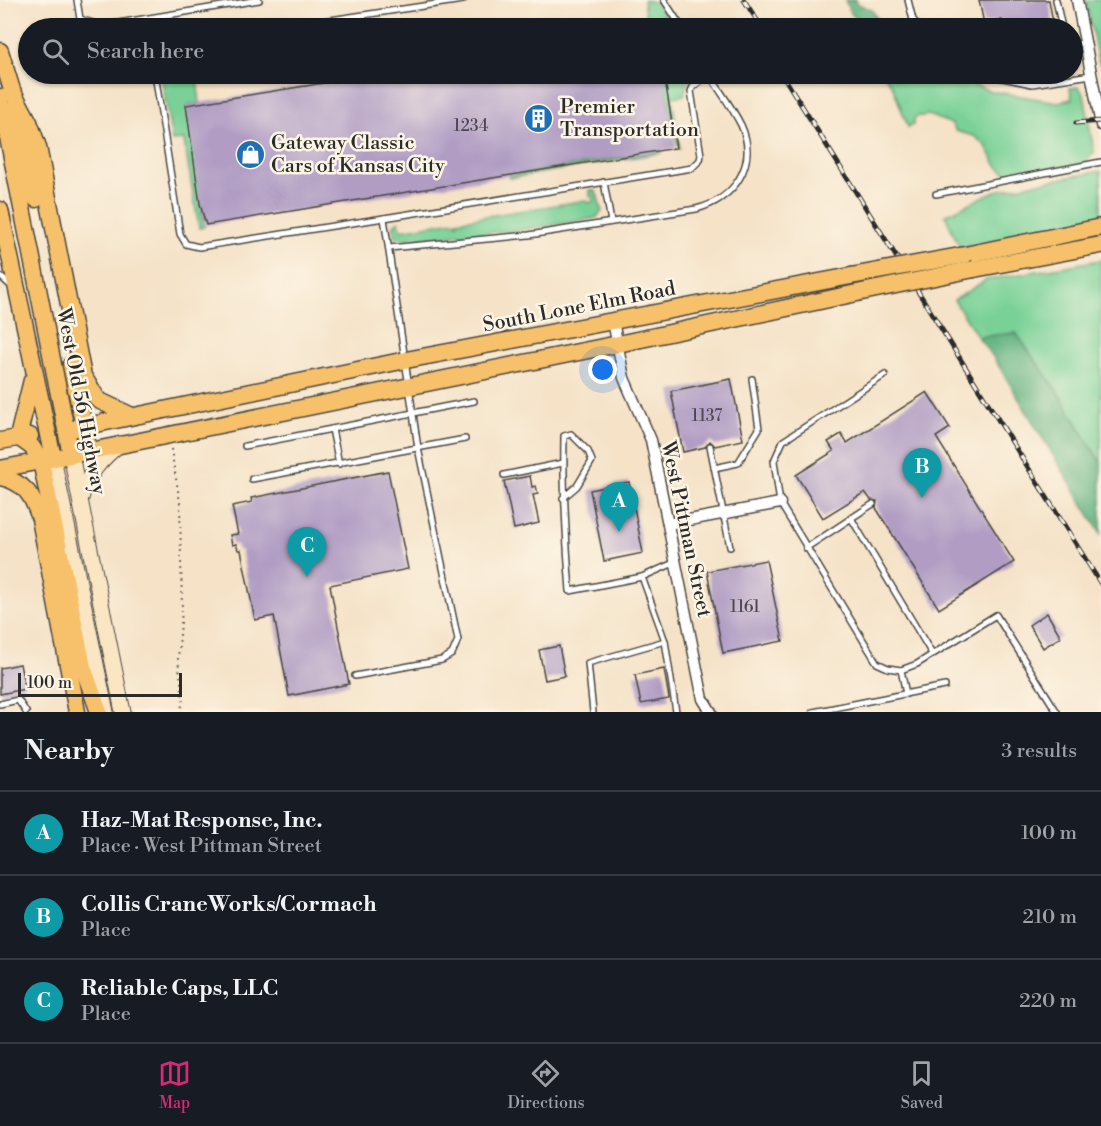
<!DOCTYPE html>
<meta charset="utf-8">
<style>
body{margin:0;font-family:"Libre Bodoni",serif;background:#242831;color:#f1f3f6}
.scale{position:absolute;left:18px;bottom:15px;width:164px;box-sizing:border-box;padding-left:6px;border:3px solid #2b2b2b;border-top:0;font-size:16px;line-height:21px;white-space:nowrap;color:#2b2b2b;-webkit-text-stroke:4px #fcf5e5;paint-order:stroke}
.you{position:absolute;left:603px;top:370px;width:21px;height:21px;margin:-15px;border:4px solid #fff;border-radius:50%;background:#1a73e8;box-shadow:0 0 0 9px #1a73e833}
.badge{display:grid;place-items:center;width:39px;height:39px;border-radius:50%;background:#db2777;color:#fff;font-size:20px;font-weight:700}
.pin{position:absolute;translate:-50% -50px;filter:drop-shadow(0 2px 3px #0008)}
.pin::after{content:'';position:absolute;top:32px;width:21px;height:18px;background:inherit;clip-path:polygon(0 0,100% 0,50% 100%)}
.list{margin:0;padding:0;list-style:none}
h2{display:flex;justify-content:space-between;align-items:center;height:78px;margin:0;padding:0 24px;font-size:26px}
h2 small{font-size:20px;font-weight:400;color:#9ea1a6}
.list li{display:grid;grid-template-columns:39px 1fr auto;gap:18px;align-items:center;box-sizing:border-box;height:84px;padding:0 24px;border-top:2px solid #363941}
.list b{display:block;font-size:22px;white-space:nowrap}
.list p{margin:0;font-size:20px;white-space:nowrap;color:#9ea1a6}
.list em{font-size:20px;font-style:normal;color:#9ea1a6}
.icon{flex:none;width:33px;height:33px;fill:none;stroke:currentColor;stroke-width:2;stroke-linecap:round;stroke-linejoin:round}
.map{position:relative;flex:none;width:1101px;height:712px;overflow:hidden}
.search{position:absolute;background:#171b24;box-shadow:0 2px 4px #0004;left:18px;right:18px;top:18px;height:66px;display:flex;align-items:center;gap:15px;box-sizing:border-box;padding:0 21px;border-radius:33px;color:#9ea1a6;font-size:22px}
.sheet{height:330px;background:#171b24}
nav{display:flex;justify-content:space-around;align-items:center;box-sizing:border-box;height:84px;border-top:2px solid #363941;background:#171b24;font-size:16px;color:#9ea1a6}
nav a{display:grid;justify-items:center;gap:3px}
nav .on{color:#db2777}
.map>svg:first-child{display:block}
</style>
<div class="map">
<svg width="1101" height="712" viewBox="0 0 1101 712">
<rect width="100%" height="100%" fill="#fcf5e5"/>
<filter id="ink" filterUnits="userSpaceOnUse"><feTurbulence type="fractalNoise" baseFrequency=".0167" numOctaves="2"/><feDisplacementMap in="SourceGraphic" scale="12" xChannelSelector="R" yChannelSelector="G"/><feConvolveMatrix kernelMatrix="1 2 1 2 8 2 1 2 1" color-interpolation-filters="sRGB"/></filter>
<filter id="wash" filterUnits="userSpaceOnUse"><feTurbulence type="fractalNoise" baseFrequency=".008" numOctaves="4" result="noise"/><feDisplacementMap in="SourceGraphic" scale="24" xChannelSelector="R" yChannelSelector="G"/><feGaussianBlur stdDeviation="1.35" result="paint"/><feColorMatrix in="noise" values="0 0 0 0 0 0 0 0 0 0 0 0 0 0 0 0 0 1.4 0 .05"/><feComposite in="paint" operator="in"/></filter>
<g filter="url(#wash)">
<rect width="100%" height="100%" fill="#f5e2c7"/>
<g fill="#79d197" stroke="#527e61" stroke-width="1.5">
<polygon points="643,0 656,2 673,28 647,28"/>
<polygon points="1086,0 1101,0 1101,65 1098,60"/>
<polygon points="161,74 196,74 200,103 187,105 204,227 199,228 184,140 172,141"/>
<polygon points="664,74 697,74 687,83 684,95 672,97 680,150 673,128"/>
<polygon points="883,74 946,74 990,91 1058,102 1072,99 1070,88 1078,87 1084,94 1094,153 1085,163 1008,175 997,166 986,146 974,136 956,131 952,124 928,115 915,117 913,125 908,127 892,85"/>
<polygon points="660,151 661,153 509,178 509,175"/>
<polygon points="1101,171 1101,219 960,248 945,215 995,191"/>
<polygon points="590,190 596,191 602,211 596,218 520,230 459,235 458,233 455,235 403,239 396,238 393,226 399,221 401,230 454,221 457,224 457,221 587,200 588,203 592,202 594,199 590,196"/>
<polygon points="1101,260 1101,463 1057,391 1016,334 978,337 954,300 986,280"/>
</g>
<g fill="#62b380" stroke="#466f56" stroke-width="1.5">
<polygon points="845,0 856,0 858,4 872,10 883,28 865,28 850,12"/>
<polygon points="1016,333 1057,391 1101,463 1101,534 994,358 978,337"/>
</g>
<g id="blocks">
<g fill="#b19dc4">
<polygon points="979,0 1049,0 1054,28 1003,28 1002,20 984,24"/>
<polygon points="381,74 664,74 676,148 206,225 200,204 186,105"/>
<polygon points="731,379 743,440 715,446 710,441 705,447 683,452 671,391"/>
<polygon points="927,392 950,428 936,437 1014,562 939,609 876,508 877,501 871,500 865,492 823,518 796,475 834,451 828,442 841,434 847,443"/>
<polygon points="388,471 408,569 330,585 349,684 289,696 274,616 255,620 241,550 238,550 236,544 232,545 230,535 238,534 232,506 252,502 251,498"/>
<polygon points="530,476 532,487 536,486 538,494 533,495 539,523 514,529 504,481"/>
<polygon points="629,482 643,553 604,561 590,490"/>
<polygon points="766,560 783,641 723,653 707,571"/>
<polygon points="1047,613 1061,637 1043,648 1029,625"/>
<polygon points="559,646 565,676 545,680 539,650"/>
<polygon points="20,664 25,689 0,694 0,668"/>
<polygon points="664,669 669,699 641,704 635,675"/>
</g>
</g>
</g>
<g filter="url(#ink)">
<use href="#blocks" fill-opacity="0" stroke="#494642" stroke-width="1.5"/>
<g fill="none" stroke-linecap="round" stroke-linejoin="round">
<defs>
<g id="service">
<polyline points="77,0 80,19 96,24 106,25 259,0"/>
<polyline points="664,0 682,28"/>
<polyline points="908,0 913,20 920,28"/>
<polyline points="1056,0 1062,28"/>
<polyline points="277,28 463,0"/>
<polyline points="1072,45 1085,43"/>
<polyline points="155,74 180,234 186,244 199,247 384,218 418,448 458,640 452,654 442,660 355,676"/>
<polyline points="983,74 1032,84 1091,75"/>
<polyline points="604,182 611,222"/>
<polyline points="936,194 1101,162"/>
<polyline points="384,218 692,168 700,160 701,155 691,91 693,87 709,74"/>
<path d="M 389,248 L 529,235 L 696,209 C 734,200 759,164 741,125 C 732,107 719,90 709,74"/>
<polyline points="0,276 12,287"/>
<polyline points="885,375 783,441 774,461 780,503 877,663 888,668 901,670 906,694"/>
<polyline points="332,429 339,464"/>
<polyline points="245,446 474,401"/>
<polyline points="710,446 730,547"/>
<polyline points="714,468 738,463 759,429 752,379"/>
<polyline points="504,475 563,463"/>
<polyline points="252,479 465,439"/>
<path d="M 563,498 L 577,486 L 592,461 L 588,451 L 571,434 L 564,436 C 563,488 566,539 570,591 L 642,577 L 665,641 L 676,712"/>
<polyline points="851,518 932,654"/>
<polyline points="806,548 873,504"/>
<polyline points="642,577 676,562"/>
<polyline points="901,670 917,664 996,615 1057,712"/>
<polyline points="0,704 18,700 26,712"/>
<polyline points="593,712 588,663 665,641"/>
<polyline points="813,712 945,686"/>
</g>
<g id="minor">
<polyline points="1077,0 1101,125"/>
<polyline points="613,321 624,378 651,440 703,699 711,712"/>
<polyline points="668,524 780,503"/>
</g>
<g id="secondary">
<polyline points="71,455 123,712"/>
<polyline points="53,458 106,712"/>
<path d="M 81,498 C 88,474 100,460 120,444"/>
</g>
<g id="primary">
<polyline points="965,255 1101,227"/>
<polyline points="974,269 1101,245"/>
<polyline points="72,429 406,360 851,276"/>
<polyline points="71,455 618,344 857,293"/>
</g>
<g id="trunk">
<polyline points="0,51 12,90 29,122 38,147 83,376 98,400 132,416"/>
<polyline points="0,97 71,455 0,469"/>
<polyline points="7,110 21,133 36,199"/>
<polyline points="0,210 53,458"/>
<polyline points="71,365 89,451"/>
<polyline points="18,437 32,447 41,461 83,667 99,712"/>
<polyline points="18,437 32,380"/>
<polyline points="0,441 30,436"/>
<path d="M 0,477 C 25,482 33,496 40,519 L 77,712"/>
</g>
</defs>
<use href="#service" stroke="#494642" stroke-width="8"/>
<use href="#minor" stroke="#494642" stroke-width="13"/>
<use href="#secondary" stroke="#494642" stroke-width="17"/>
<use href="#primary" stroke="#494642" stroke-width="19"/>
<use href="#trunk" stroke="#494642" stroke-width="19"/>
<polyline stroke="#494642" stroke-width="2" stroke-dasharray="1.5 4.5" stroke-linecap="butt" points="171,449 180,502 182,610 178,659 183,698 181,712"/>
<use href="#service" stroke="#fff" stroke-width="5"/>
<use href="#minor" stroke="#fff" stroke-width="10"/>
<use href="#secondary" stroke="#fbe6c4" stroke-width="15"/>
<use href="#primary" stroke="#f6c16b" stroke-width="16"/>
<use href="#trunk" stroke="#f6c16b" stroke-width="16"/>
<defs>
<g id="rail">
<polyline points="744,0 762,28"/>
<polyline points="782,74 1101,584"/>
<polyline points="1076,123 1101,121"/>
</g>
</defs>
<use href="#rail" stroke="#2b2b2b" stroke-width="5"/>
<use href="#rail" stroke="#fcf5e5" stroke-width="3" stroke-dasharray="9" stroke-linecap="butt"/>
<defs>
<g id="primary-bridge">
<polyline points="851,276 965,255"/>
<polyline points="857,293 974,269"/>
</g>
</defs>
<use href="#primary-bridge" stroke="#494642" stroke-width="19" stroke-linecap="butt"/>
<use href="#primary-bridge" stroke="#f6c16b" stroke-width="16"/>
</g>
</g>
<defs>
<symbol id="building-disc" viewBox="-11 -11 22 22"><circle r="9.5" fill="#1f6fb2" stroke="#fcf5e5"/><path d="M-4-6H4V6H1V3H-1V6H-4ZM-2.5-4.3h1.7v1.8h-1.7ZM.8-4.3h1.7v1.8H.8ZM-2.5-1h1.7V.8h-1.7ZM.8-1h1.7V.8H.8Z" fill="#fff"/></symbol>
<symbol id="shop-disc" viewBox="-11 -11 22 22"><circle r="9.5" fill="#1f6fb2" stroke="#fcf5e5"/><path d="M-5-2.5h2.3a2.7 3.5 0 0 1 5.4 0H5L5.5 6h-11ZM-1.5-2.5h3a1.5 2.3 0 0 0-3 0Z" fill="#fff"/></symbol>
</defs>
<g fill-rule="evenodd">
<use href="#building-disc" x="522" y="102" width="33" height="33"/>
<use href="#shop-disc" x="234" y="138" width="33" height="33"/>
</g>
<g text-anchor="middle" stroke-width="5" stroke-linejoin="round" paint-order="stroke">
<g font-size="16" fill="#4c4851">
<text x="471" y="131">1234</text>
<text x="707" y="421">1137</text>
<text x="745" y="612">1161</text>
</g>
<g font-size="20" fill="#2b2b2b" stroke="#fcf5e5" text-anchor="start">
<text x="560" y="113">Premier<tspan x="560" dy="23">Transportation</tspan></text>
<text x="271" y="149">Gateway Classic<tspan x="271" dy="23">Cars of Kansas City</tspan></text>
</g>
<g font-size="20" fill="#2b2b2b" stroke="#fcf5e5">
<text transform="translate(579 306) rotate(-11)" y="7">South Lone Elm Road</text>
<text transform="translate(82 401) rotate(79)" y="7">West Old 56 Highway</text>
<text transform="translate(687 529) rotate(78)" y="7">West Pittman Street</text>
</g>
</g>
</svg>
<div class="scale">100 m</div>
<div class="you"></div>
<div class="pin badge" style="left:619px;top:532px;background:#0f9aa8">A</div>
<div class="pin badge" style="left:922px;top:498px;background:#0f9aa8">B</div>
<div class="pin badge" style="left:307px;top:577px;background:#0f9aa8">C</div>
<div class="search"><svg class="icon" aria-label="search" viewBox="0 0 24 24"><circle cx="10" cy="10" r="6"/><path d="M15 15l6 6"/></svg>Search here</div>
</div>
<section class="sheet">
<h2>Nearby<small>3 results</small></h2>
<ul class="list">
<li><span class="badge" style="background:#0f9aa8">A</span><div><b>Haz-Mat Response, Inc.</b><p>Place · West Pittman Street</p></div><em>100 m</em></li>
<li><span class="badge" style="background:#0f9aa8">B</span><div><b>Collis CraneWorks/Cormach</b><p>Place</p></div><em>210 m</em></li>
<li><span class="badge" style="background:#0f9aa8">C</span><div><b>Reliable Caps, LLC</b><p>Place</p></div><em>220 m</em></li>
</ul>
</section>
<nav>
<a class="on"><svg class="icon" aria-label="map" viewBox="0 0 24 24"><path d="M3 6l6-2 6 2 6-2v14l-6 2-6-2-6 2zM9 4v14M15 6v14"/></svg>Map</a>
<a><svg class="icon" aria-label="directions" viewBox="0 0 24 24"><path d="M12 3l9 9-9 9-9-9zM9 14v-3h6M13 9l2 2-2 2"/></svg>Directions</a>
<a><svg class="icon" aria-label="saved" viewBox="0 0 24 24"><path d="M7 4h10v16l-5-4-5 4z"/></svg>Saved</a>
</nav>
